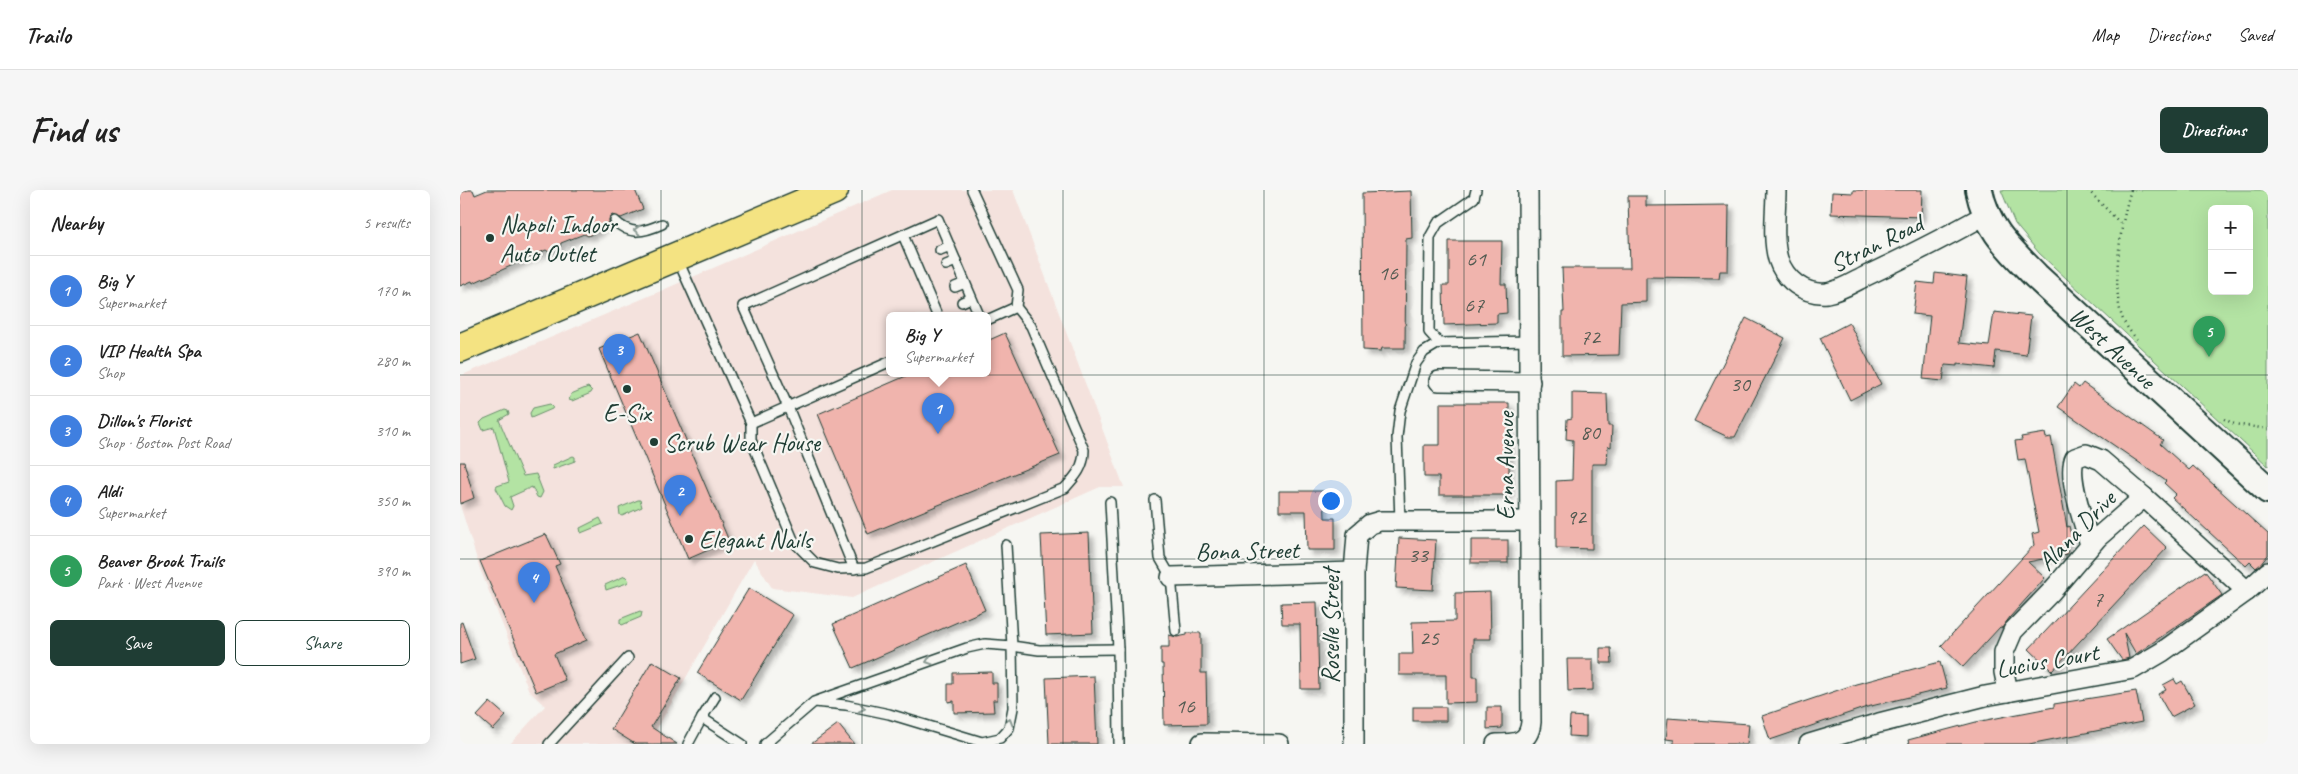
<!DOCTYPE html>
<meta charset="utf-8">
<style>
body{margin:0;font-family:Caveat,sans-serif;background:#f6f6f6;color:#222}
.controls{position:absolute;right:15px;top:15px;display:grid;overflow:hidden;border-radius:8px;box-shadow:0 5px 20px #0002}
.controls button{width:45px;height:45px;display:grid;place-items:center;padding:0;border:0;border-bottom:1px solid #e0e0e0;background:#fff;color:#222;font:25px sans-serif}
.you{position:absolute;left:870px;top:310px;width:18px;height:18px;margin:-12px;border:4px solid #fff;border-radius:50%;background:#1a73e8;box-shadow:0 0 0 8px #1a73e833}
.badge{display:grid;place-items:center;width:32px;height:32px;border-radius:50%;background:#1f3d34;color:#fff;font-size:16px;font-weight:700}
.pin{position:absolute;translate:-50% -41px;filter:drop-shadow(0 1px 2px #0008)}
.pin::after{content:'';position:absolute;top:26px;width:18px;height:15px;background:inherit;clip-path:polygon(0 0,100% 0,50% 100%)}
.popup{position:absolute;left:426px;top:122px;width:105px;height:65px;box-sizing:border-box;display:grid;place-content:center;border-radius:8px;background:#fff;filter:drop-shadow(0 1px 4px #0005);font-size:16px;white-space:nowrap;color:#767676}
.popup b{font-size:19px;color:#222}
.popup::after{content:'';position:absolute;left:50%;top:100%;margin-left:-10px;border:10px solid transparent;border-top-color:#fff}
.list{margin:0;padding:0;list-style:none}
h2{display:flex;justify-content:space-between;align-items:center;height:65px;margin:0;padding:0 20px;font-size:21px}
h2 small{font-size:16px;font-weight:400;color:#767676}
.list li{display:grid;grid-template-columns:32px 1fr auto;gap:15px;align-items:center;box-sizing:border-box;height:70px;padding:0 20px;border-top:1px solid #e0e0e0}
.list b{display:block;font-size:19px;white-space:nowrap}
.list p{margin:0;font-size:16px;white-space:nowrap;color:#767676}
.list em{font-size:16px;font-style:normal;color:#767676}
.actions{display:flex;gap:10px;padding:15px 20px}
.actions a{flex:1;padding:11px 0;border:1px solid #1f3d34;border-radius:8px;text-align:center;font-size:18px;color:#1f3d34}
.actions .main{background:#1f3d34;color:#fff}
.map{position:relative;flex:none;width:1808px;height:554px;overflow:hidden;border-radius:8px}
header{display:flex;align-items:center;gap:30px;box-sizing:border-box;height:70px;padding:0 25px;background:#fff;border-bottom:1px solid #e0e0e0}
header strong{font-size:24px}
nav{display:flex;gap:28px;margin-inline-start:auto;font-size:18px}
.intro{display:flex;align-items:center;justify-content:space-between;box-sizing:border-box;height:120px;padding:0 30px}
h1{margin:0;font-size:35px}
.button{padding:12px 22px;border-radius:8px;background:#1f3d34;color:#fff;font-size:18px;font-weight:700}
main{display:flex;gap:30px;padding:0 30px}
aside{flex:1;background:#fff;border-radius:8px;box-shadow:0 5px 20px #0002}
.map>svg:first-child{display:block}
</style>
<header>
<strong>Trailo</strong>
<nav><a>Map</a><a>Directions</a><a>Saved</a></nav>
</header>
<div class="intro"><h1>Find us</h1><a class="button">Directions</a></div>
<main>
<aside>
<h2>Nearby<small>5 results</small></h2>
<ul class="list">
<li><span class="badge" style="background:#3f7fe0">1</span><div><b>Big Y</b><p>Supermarket</p></div><em>170 m</em></li>
<li><span class="badge" style="background:#3f7fe0">2</span><div><b>VIP Health Spa</b><p>Shop</p></div><em>280 m</em></li>
<li><span class="badge" style="background:#3f7fe0">3</span><div><b>Dillon's Florist</b><p>Shop · Boston Post Road</p></div><em>310 m</em></li>
<li><span class="badge" style="background:#3f7fe0">4</span><div><b>Aldi</b><p>Supermarket</p></div><em>350 m</em></li>
<li><span class="badge" style="background:#2e9e5b">5</span><div><b>Beaver Brook Trails</b><p>Park · West Avenue</p></div><em>390 m</em></li>
</ul>
<div class="actions"><a class="main">Save</a><a>Share</a></div>
</aside>
<div class="map">
<svg width="1808" height="554" viewBox="0 0 1808 554">
<defs>
<filter id="shadow"><feDropShadow dx="4.5" dy="4.5" stdDeviation="2.5" flood-color="#0004"/></filter>
</defs>
<rect width="100%" height="100%" fill="#f6f6f2"/>
<filter id="ink" filterUnits="userSpaceOnUse"><feTurbulence type="fractalNoise" baseFrequency=".02" numOctaves="2"/><feDisplacementMap in="SourceGraphic" scale="10" xChannelSelector="R" yChannelSelector="G"/><feConvolveMatrix kernelMatrix="1 2 1 2 8 2 1 2 1" color-interpolation-filters="sRGB"/></filter>
<g filter="url(#ink)">
<path fill="#f4e2dd" fill-rule="evenodd" d="M 432,0 L 553,0 L 664,297 L 640,297 L 392,408 L 312,398 L 294,369 L 188,554 L 50,554 L 85,516 L 69,501 L 20,379 L 0,315 L 0,186 L 196,103 ZM 429,125 L 527,125 L 527,183 L 429,183 Z"/>
<g fill="#b3e3a3" stroke="#69906c" fill-rule="evenodd">
<path d="M 1541,0 L 1808,0 L 1808,276 L 1579,63 L 1555,34 ZM 1752,19 L 1789,19 L 1789,101 L 1752,101 Z"/>
<polygon points="128,197 132,201 131,203 112,211 109,210 111,204"/>
<polygon points="90,214 93,217 92,219 71,228 70,223 73,218"/>
<polygon points="45,220 48,221 49,224 39,230 63,286 76,284 83,302 80,308 77,307 72,297 50,307 53,316 51,320 45,316 36,298 37,296 49,292 34,237 23,240 20,233 24,229"/>
<polygon points="113,266 115,267 115,271 93,279 93,275"/>
<polygon points="178,310 180,310 182,317 162,326 160,325 159,318"/>
<polygon points="140,328 143,334 121,343 120,338"/>
<polygon points="165,386 169,390 167,393 146,400 145,395"/>
<polygon points="180,421 182,422 181,427 162,435 160,433 160,429"/>
</g>
<g fill="#f0b4ad" stroke="#1f3d34" filter="url(#shadow)">
<polygon points="8,0 13,0 15,5 27,0 175,0 183,19 161,28 152,25 149,29 149,33 141,37 139,41 128,46 124,44 101,53 100,57 89,62 86,60 13,93 12,91 0,96 0,3"/>
<polygon points="1393,0 1462,0 1461,27 1371,24 1372,2 1393,3"/>
<polygon points="951,1 952,48 946,49 945,158 922,158 921,161 903,160 902,3"/>
<polygon points="1168,6 1186,6 1186,16 1269,15 1268,81 1260,81 1259,88 1186,87 1186,112 1161,113 1159,165 1102,166 1102,122 1104,122 1102,78 1170,78"/>
<polygon points="989,51 1042,51 1041,94 1046,94 1047,123 1037,124 1037,133 984,135 983,95 989,95"/>
<polygon points="1475,83 1507,87 1499,153 1529,156 1534,122 1571,126 1566,165 1536,161 1534,178 1497,174 1497,176 1485,175 1483,191 1463,189 1470,126 1453,124 1457,92 1474,94"/>
<polygon points="1286,128 1325,148 1275,247 1268,247 1234,231"/>
<polygon points="1389,133 1421,194 1390,210 1360,148"/>
<polygon points="180,142 269,351 228,369 139,159"/>
<polygon points="545,143 600,265 408,344 358,224 453,183 527,183 527,151"/>
<polygon points="1623,193 1703,250 1700,254 1729,280 1733,276 1808,344 1808,365 1800,375 1796,378 1790,372 1786,376 1712,308 1716,304 1704,293 1706,291 1598,217 1614,194 1619,198"/>
<polygon points="1112,203 1147,204 1148,236 1152,236 1151,257 1148,256 1147,274 1132,274 1132,359 1096,358 1096,291 1112,290 1113,250 1106,249 1107,229 1112,228"/>
<polygon points="980,213 1049,213 1049,305 979,305 979,287 964,287 964,255 980,255"/>
<polygon points="1585,243 1586,248 1591,247 1607,337 1609,336 1612,349 1606,350 1608,364 1568,372 1585,388 1550,427 1542,438 1540,437 1503,477 1481,456 1574,355 1572,344 1579,342 1571,301 1565,269 1558,270 1555,251 1562,250 1561,247"/>
<polygon points="0,272 4,272 14,308 0,314"/>
<polygon points="819,301 864,301 865,328 875,328 875,360 847,360 846,321 819,321"/>
<polygon points="1684,336 1707,358 1592,481 1569,459"/>
<polygon points="629,343 633,443 586,445 581,345"/>
<polygon points="86,344 100,374 95,376 127,450 94,464 105,490 76,502 20,371"/>
<polygon points="939,348 976,350 973,400 936,398"/>
<rect x="1011" y="350" width="37" height="23"/>
<polygon points="506,375 525,420 393,478 373,434"/>
<polygon points="1745,381 1762,405 1676,464 1664,443 1669,468 1662,470 1647,449"/>
<polygon points="289,398 333,425 281,510 237,483"/>
<polygon points="1030,402 1031,449 1013,449 1013,487 1017,487 1017,512 986,513 986,485 939,485 939,464 953,464 952,432 995,431 995,403"/>
<polygon points="857,412 859,499 841,499 840,434 822,434 821,413"/>
<polygon points="2,432 15,469 0,474 0,433"/>
<polygon points="727,443 741,443 741,483 746,483 747,534 704,535 703,474 701,474 701,457 709,457 709,445 717,447 727,445"/>
<polygon points="1140,458 1151,458 1152,473 1140,473"/>
<polygon points="1107,469 1133,469 1133,500 1108,501"/>
<polygon points="192,471 221,488 191,537 217,554 175,554 151,539"/>
<polygon points="1480,472 1487,498 1407,517 1310,550 1302,526 1396,494"/>
<polygon points="532,482 532,493 537,493 537,510 533,510 534,522 494,523 494,511 488,512 488,494 493,494 493,483"/>
<polygon points="634,486 637,554 589,554 586,488"/>
<polygon points="1714,489 1717,494 1722,491 1735,514 1711,527 1698,504 1706,500 1703,495"/>
<polygon points="1676,501 1682,532 1569,554 1449,554 1448,550 1516,532 1594,517 1594,514"/>
<polygon points="30,512 46,526 33,540 17,526"/>
<rect x="953" y="517" width="33" height="14"/>
<polygon points="1027,517 1042,517 1042,538 1027,539"/>
<polygon points="1110,526 1126,527 1126,547 1109,546"/>
<polygon points="1208,528 1289,534 1287,554 1214,554 1214,550 1206,549"/>
<polygon points="378,534 394,554 351,554"/>
</g>
<g fill="none" stroke-linecap="round" stroke-linejoin="round">
<defs>
<g id="lane">
<path d="M 155,31 C 170,46 184,42 202,34"/>
<polyline points="443,45 477,125"/>
<polyline points="480,60 490,56"/>
<path d="M 217,68 L 291,233 L 291,250 L 334,352 L 355,373 L 378,379 L 406,378 L 605,298 C 616,286 624,277 624,260 L 571,136 L 556,117 L 558,100 L 512,0"/>
<polyline points="486,75 496,71"/>
<polyline points="495,97 505,93"/>
<polyline points="502,112 511,108"/>
<polyline points="527,130 556,117"/>
<polyline points="979,153 969,142 970,47 978,33 1014,8 1016,0"/>
<polyline points="291,233 429,172"/>
<polyline points="695,310 700,368 711,387 716,441"/>
<polyline points="650,312 658,459 659,554"/>
<polyline points="940,331 937,247 940,221 956,173 964,162 979,153 1070,151"/>
<polyline points="546,355 552,456 579,460 658,459"/>
<polyline points="394,379 328,217 283,116 478,29 519,125"/>
<polyline points="255,507 242,528 282,554"/>
<polyline points="89,554 168,468"/>
<polyline points="228,554 242,528"/>
<polyline points="305,554 354,512 507,458 525,454 552,456 553,518 549,538 540,548 522,552 429,524 386,515 354,512"/>
</g>
<g id="street">
<path d="M 1316,0 C 1316,22 1312,48 1318,69 C 1325,90 1344,105 1367,103 C 1380,101 1394,92 1406,86 C 1446,67 1486,47 1525,25"/>
<polyline points="979,191 1070,192"/>
<path d="M 1630,355 C 1625,335 1606,286 1615,268 L 1626,264 L 1641,270 L 1684,307"/>
<polyline points="711,387 894,382"/>
<polyline points="1548,502 1544,482 1544,462 1553,441 1591,402 1637,348 1684,307 1787,401"/>
<polyline points="742,553 819,554"/>
<polyline points="894,554 894,382 897,345 910,334 920,331 1069,331"/>
<path d="M 1036,554 C 1054,554 1069,554 1071,532 L 1068,0"/>
<polyline points="1349,554 1419,533 1525,506 1673,479 1702,462 1787,401 1808,382"/>
</g>
<path id="secondary" d="M 1519,0 C 1527,39 1549,58 1576,86 L 1808,300"/>
<polyline id="primary" points="0,158 374,0"/>
</defs>
<use href="#lane" stroke="#1f3d34" stroke-width="12"/>
<use href="#street" stroke="#1f3d34" stroke-width="22"/>
<use href="#secondary" stroke="#1f3d34" stroke-width="30"/>
<use href="#primary" stroke="#1f3d34" stroke-width="31"/>
<g stroke="#1f3d34" stroke-width="2.5" stroke-dasharray="1 4" stroke-linecap="butt">
<polyline points="1628,0 1662,35"/>
<path d="M 1671,0 C 1661,30 1651,96 1662,127 C 1665,135 1671,143 1677,149"/>
<polyline points="1764,229 1774,234 1808,239"/>
</g>
<use href="#lane" stroke="#f6f6f2" stroke-width="9"/>
<use href="#street" stroke="#f6f6f2" stroke-width="19"/>
<use href="#secondary" stroke="#f6f6f2" stroke-width="26"/>
<use href="#primary" stroke="#f4e382" stroke-width="28"/>
</g>
<defs><path id="oneway-chevron" d="M-2-3.5L2.5 0L-2 3.5" fill="none" stroke-width="1.6" stroke-linecap="round" stroke-linejoin="round" transform="scale(1.25)"/></defs>
<g stroke="#8a9a93">
<use href="#oneway-chevron" transform="translate(177 40) rotate(-179)"/>
<use href="#oneway-chevron" transform="translate(469 471) rotate(161)"/>
<use href="#oneway-chevron" transform="translate(402 518) rotate(12)"/>
<use href="#oneway-chevron" transform="translate(549 532) rotate(-74)"/>
</g>
</g>
<path fill="none" stroke="#1f3d34" stroke-width="1" stroke-opacity="0.55" d="M 201,0 L 201,554M 402,0 L 402,554M 603,0 L 603,554M 804,0 L 804,554M 1004,0 L 1004,554M 1205,0 L 1205,554M 1406,0 L 1406,554M 1607,0 L 1607,554M 0,185 L 1808,185M 0,369 L 1808,369"/>
<g fill="#1f3d34" stroke="#f6f6f2" stroke-width="2">
<circle cx="30" cy="48" r="5"/>
<circle cx="167" cy="199" r="5"/>
<circle cx="194" cy="252" r="5"/>
<circle cx="229" cy="349" r="5"/>
</g>
<g text-anchor="middle" stroke-width="4.5" stroke-linejoin="round" paint-order="stroke">
<g font-size="22" fill="#535b52">
<text x="1016" y="76">61</text>
<text x="928" y="90">16</text>
<text x="1014" y="122">67</text>
<text x="1130" y="154">72</text>
<text x="1280" y="201">30</text>
<text x="1130" y="249">80</text>
<text x="1116" y="334">92</text>
<text x="958" y="372">33</text>
<text x="1638" y="416">7</text>
<text x="969" y="455">25</text>
<text x="725" y="523">16</text>
</g>
<g font-size="25" fill="#1f3d34" stroke="#f6f6f2" text-anchor="start">
<text x="40" y="43">Napoli Indoor<tspan x="40" dy="29">Auto Outlet</tspan></text>
<text x="167" y="231" text-anchor="middle">E-Six</text>
<text x="204" y="261">Scrub Wear House</text>
<text x="239" y="358">Elegant Nails</text>
</g>
<g font-size="25" fill="#1f3d34" stroke="#f6f6f2">
<text transform="translate(1416 53) rotate(-26)" y="9">Stran Road</text>
<text transform="translate(1653 157) rotate(43)" y="9">West Avenue</text>
<text transform="translate(1045 276) rotate(-90)" y="9">Erna Avenue</text>
<text transform="translate(1616 340) rotate(-46)" y="9">Alana Drive</text>
<text transform="translate(787 360) rotate(-1)" y="9">Bona Street</text>
<text transform="translate(870 436) rotate(-90)" y="9">Roselle Street</text>
<text transform="translate(1587 470) rotate(-10)" y="9">Lucius Court</text>
</g>
</g>
</svg>
<div class="controls">
<button>+</button>
<button>−</button>
</div>
<div class="you"></div>
<div class="pin badge" style="left:478px;top:244px;background:#3f7fe0">1</div>
<div class="popup"><b>Big Y</b>Supermarket</div>
<div class="pin badge" style="left:220px;top:326px;background:#3f7fe0">2</div>
<div class="pin badge" style="left:159px;top:185px;background:#3f7fe0">3</div>
<div class="pin badge" style="left:74px;top:413px;background:#3f7fe0">4</div>
<div class="pin badge" style="left:1749px;top:167px;background:#2e9e5b">5</div>
</div>
</main>
